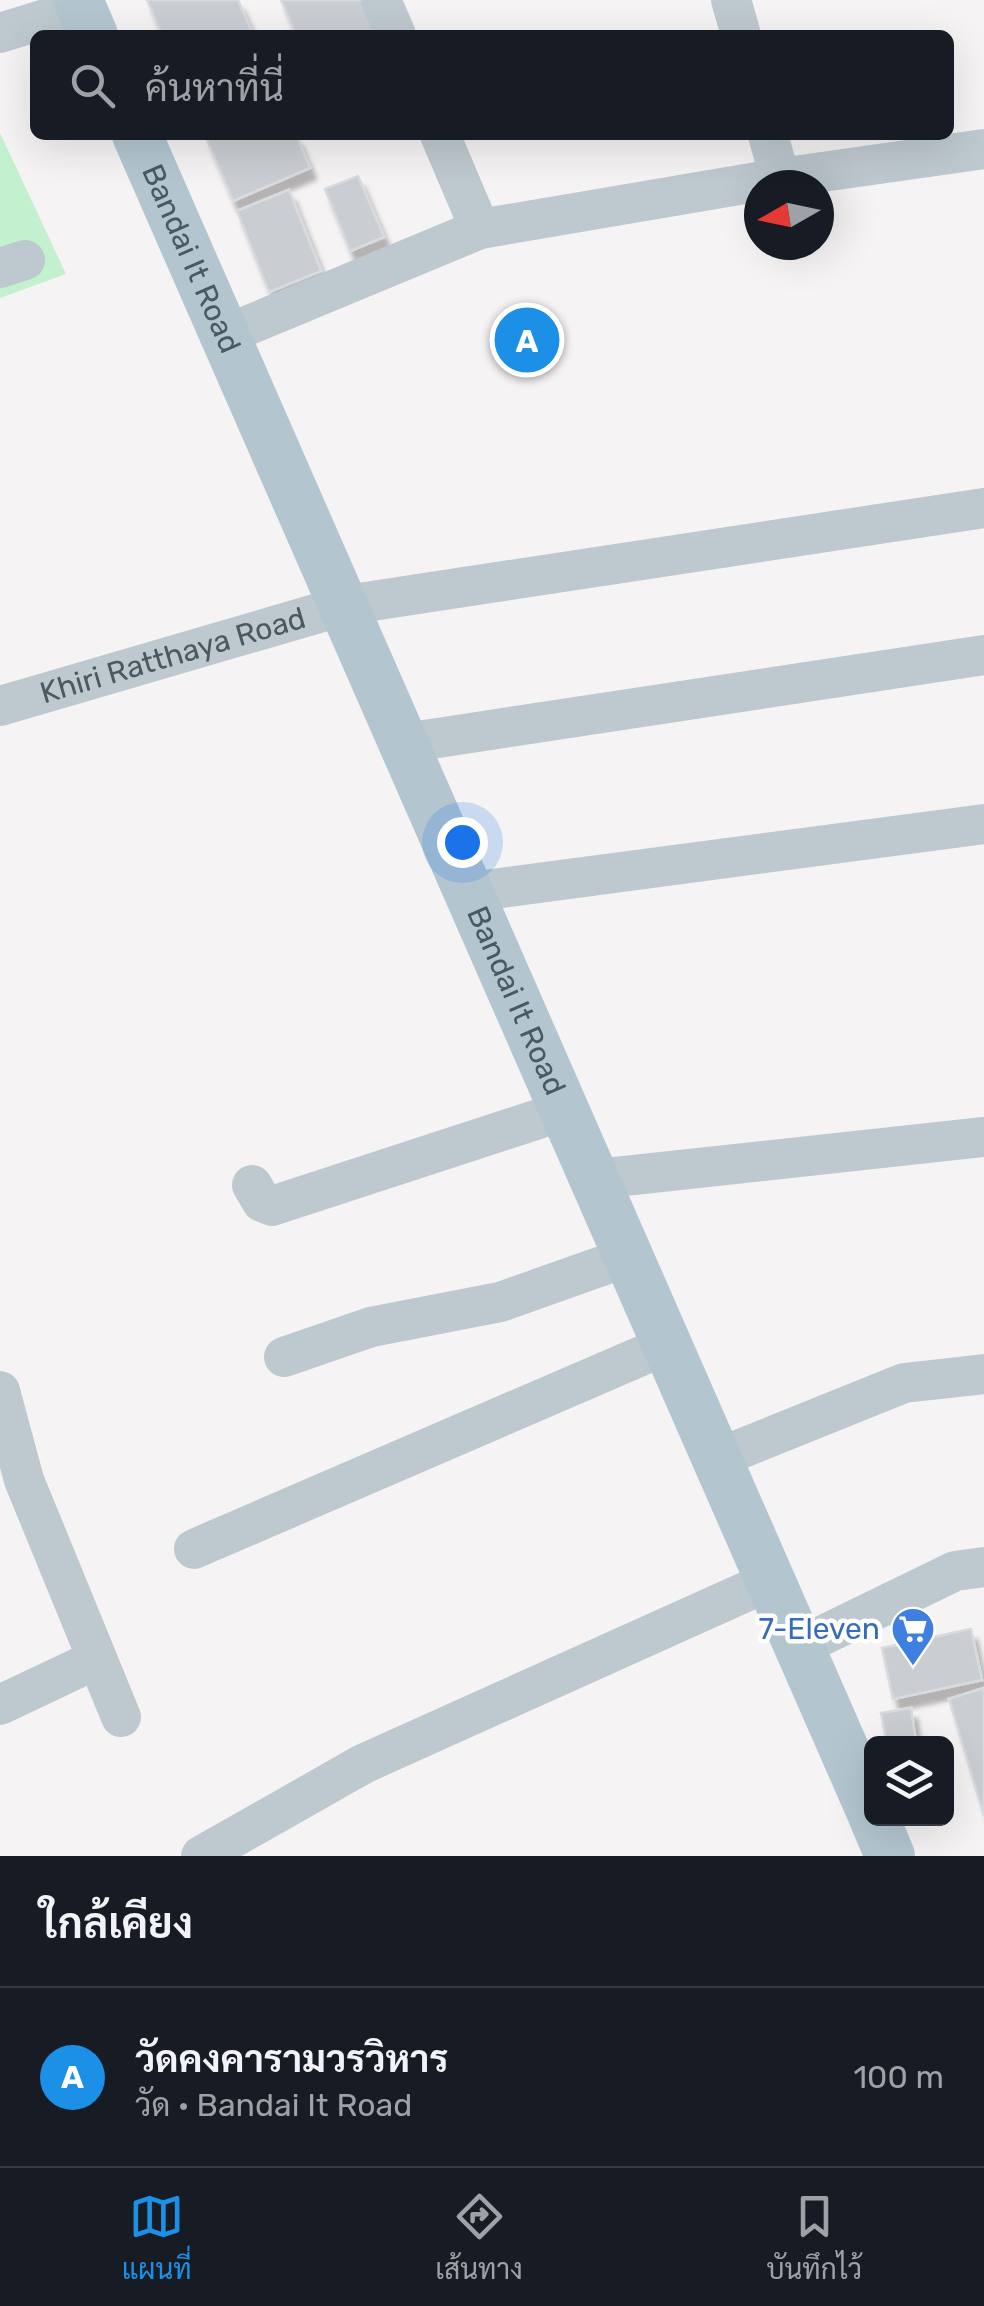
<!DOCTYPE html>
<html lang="th">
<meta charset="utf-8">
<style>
body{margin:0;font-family:Rubik,Sarabun,sans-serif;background:#20242c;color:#f1f3f6}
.controls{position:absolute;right:30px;bottom:30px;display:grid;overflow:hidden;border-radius:15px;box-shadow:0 10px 40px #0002}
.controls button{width:90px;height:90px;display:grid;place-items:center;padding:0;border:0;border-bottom:2px solid #363941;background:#171b24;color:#f1f3f6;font:50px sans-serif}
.compass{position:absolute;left:744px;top:170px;width:90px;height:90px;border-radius:50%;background:#171b24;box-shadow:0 10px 40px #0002;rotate:261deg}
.you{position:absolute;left:462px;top:842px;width:35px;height:35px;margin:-25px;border:8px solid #fff;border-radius:50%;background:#1a73e8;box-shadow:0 0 0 15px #1a73e833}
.badge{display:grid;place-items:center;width:65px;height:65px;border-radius:50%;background:#1c90e6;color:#fff;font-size:32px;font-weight:700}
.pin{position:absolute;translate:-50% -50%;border:5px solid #fff;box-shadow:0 2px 10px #0006}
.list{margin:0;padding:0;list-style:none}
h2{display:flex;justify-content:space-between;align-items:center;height:130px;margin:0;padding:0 40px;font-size:42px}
h2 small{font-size:32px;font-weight:400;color:#9ea1a6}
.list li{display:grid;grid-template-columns:65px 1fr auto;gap:30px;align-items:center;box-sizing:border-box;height:180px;padding:0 40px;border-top:2px solid #363941}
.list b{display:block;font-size:38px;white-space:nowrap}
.list p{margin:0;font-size:32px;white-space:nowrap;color:#9ea1a6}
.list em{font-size:32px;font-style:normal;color:#9ea1a6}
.icon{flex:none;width:55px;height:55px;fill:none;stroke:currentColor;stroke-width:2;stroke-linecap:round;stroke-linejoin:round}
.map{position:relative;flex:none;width:984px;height:1856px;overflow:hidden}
.search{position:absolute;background:#171b24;box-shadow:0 10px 40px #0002;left:30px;right:30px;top:30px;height:110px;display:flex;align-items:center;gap:25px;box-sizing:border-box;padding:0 35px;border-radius:15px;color:#9ea1a6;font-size:38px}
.sheet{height:310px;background:#171b24}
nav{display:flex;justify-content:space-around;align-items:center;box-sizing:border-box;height:140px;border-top:2px solid #363941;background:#171b24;font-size:28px;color:#9ea1a6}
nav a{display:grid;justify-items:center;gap:5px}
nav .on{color:#1c90e6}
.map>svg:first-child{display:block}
</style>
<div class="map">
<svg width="984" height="1856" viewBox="0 0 984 1856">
<defs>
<filter id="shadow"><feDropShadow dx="6" dy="11" stdDeviation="2.5" flood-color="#0004"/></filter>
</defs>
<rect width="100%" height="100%" fill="#f5f3f3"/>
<polygon fill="#c3f0ce" points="0,133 66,274 0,298"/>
<g fill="#caced2" stroke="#d7dade" stroke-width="2.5" filter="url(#shadow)">
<polygon points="147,0 238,0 253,35 162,35"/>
<polygon points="281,0 371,0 386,35 296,35"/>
<polygon points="205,135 296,135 310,168 233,201"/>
<polygon points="358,176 384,237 350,251 325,189"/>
<polygon points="289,190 321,271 269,292 237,211"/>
<polygon points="971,1629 982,1680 893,1699 882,1648"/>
<polygon points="984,1688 984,1816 949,1699"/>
<polygon points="911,1708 916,1742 887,1744 881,1713"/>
</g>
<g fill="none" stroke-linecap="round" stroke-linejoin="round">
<g stroke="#bec9cf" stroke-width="40">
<polyline points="381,0 396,35"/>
<polyline points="731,0 741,35"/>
<polyline points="0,33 81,8"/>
<polyline points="768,135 780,178 984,149"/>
<polyline points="480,229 780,178"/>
<polyline points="0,268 25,260"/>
<polyline points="225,335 480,229 440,135"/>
<path id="s1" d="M 0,706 L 346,605 L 984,508"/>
<polyline points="405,743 984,655"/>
<polyline points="470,892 984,824"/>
<polyline points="597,1179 984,1137"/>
<polyline points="252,1185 262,1202 272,1206 566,1110"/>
<polyline points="284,1357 371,1327 500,1302 630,1256"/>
<polyline points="0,1391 24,1480 121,1717"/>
<polyline points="718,1458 904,1383 984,1374"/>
<polyline points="194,1549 669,1344"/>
<polyline points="801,1646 955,1571 984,1567"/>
<polyline points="0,1705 97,1659"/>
<polyline points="201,1856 363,1764 772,1580"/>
</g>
<g stroke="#b3c6d0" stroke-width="50">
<polyline points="78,0 93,35"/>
<path id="s2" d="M 137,135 L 872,1813"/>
<polyline points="874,1818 890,1856"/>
</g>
</g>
<defs>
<symbol id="supermarket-pin" viewBox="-11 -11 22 30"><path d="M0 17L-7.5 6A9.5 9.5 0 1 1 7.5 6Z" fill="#3f7fe0" stroke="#fff"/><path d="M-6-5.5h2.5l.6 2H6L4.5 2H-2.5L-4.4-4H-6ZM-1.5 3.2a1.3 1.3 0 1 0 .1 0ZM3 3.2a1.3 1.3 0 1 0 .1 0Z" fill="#fff"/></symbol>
</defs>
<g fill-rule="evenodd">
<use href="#supermarket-pin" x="888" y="1604" width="50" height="68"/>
</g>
<g text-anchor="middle" stroke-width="9" stroke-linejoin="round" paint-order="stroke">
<g font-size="30" fill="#4a5960" stroke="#fff">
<text dy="10" stroke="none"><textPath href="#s2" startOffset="135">Bandai It Road</textPath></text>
<text dy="10" stroke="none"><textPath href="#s1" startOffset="180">Khiri Ratthaya Road</textPath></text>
<text dy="10" stroke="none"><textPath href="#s2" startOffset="945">Bandai It Road</textPath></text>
</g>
<g font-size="30" fill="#366cbe" stroke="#fff" text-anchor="end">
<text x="880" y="1639">7-Eleven</text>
</g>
</g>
</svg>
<div class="controls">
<button><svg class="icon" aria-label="layers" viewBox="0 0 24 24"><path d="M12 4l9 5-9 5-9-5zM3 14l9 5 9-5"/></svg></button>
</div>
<svg class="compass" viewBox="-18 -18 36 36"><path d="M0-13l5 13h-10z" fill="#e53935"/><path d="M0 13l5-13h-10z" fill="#9ea1a6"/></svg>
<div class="you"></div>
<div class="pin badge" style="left:527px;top:340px">A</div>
<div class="search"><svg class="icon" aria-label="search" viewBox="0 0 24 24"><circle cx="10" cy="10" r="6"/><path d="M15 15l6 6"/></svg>ค้นหาที่นี่</div>
</div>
<section class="sheet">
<h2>ใกล้เคียง<small></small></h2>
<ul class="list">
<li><span class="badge">A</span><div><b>วัดคงคารามวรวิหาร</b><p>วัด · Bandai It Road</p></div><em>100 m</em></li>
</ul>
</section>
<nav>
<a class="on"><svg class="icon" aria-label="map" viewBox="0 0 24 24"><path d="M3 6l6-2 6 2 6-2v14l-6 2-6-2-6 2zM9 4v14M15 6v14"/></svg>แผนที่</a>
<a><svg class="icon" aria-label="directions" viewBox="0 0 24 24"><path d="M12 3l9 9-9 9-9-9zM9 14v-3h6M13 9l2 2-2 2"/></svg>เส้นทาง</a>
<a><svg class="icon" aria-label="saved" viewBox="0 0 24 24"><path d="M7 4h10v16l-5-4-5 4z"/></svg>บันทึกไว้</a>
</nav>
